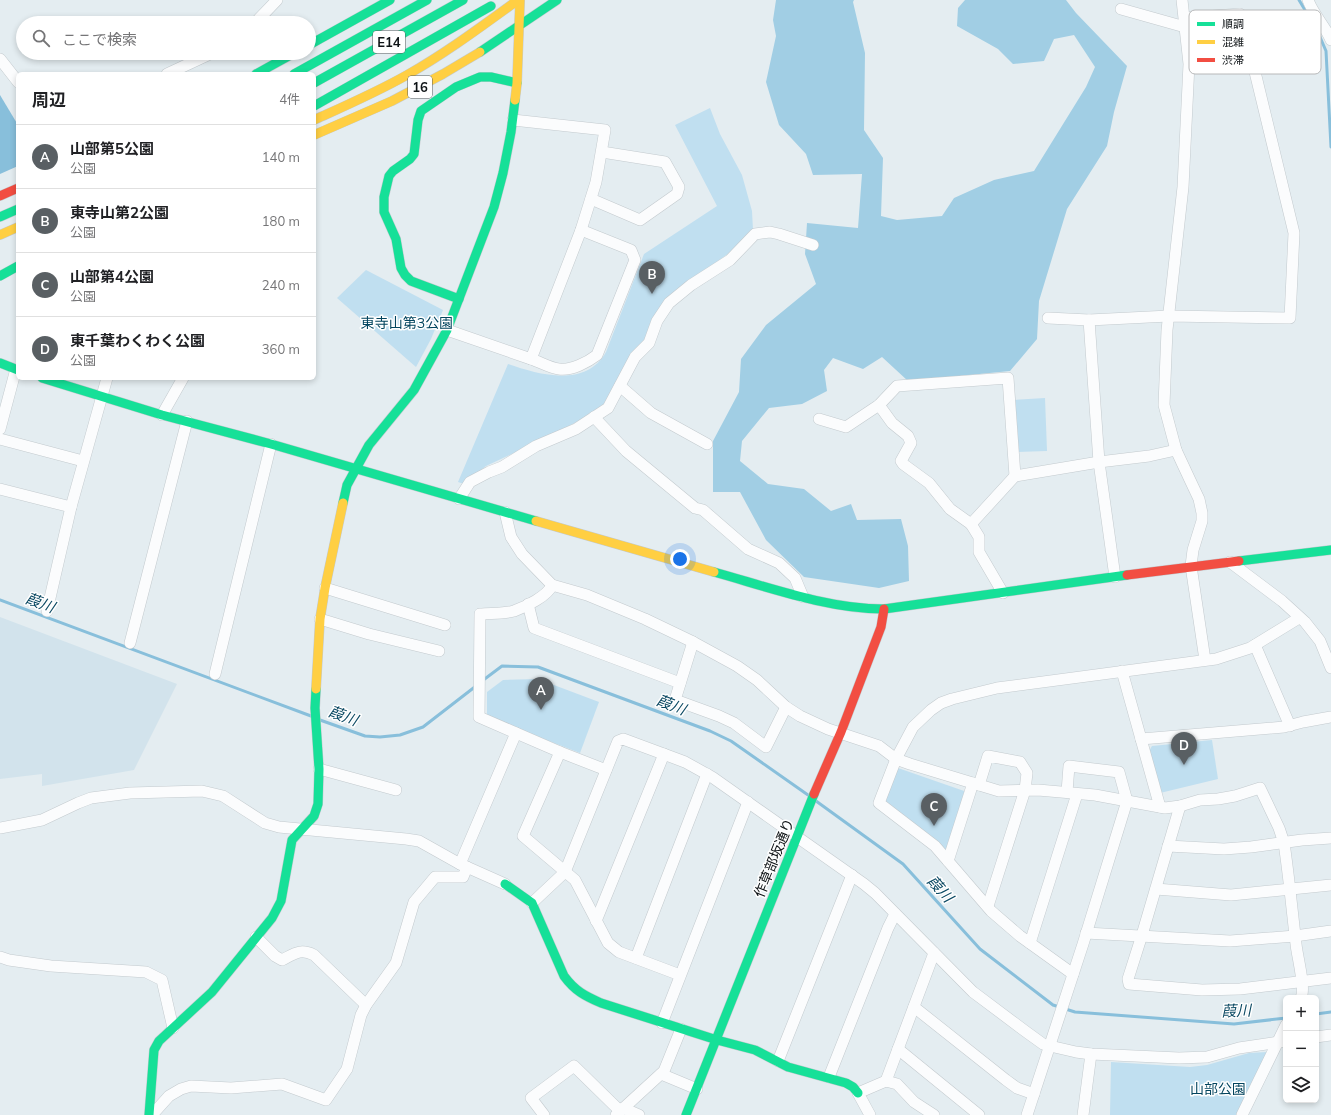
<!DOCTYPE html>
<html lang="ja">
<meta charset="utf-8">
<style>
body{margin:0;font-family:Mulish,"Noto Sans JP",sans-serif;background:#f2f2f2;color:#202124}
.controls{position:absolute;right:12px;bottom:12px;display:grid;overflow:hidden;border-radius:6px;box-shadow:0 2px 6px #0003}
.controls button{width:36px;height:36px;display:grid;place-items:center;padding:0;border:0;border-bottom:1px solid #e0e0e0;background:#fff;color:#202124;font:20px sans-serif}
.you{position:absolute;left:680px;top:559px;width:14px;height:14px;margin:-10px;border:3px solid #fff;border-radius:50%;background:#1a73e8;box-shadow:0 0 0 6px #1a73e833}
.badge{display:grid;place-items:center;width:26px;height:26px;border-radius:50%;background:#595f63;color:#fff;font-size:13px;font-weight:700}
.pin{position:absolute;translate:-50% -33px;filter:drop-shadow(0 1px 2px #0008)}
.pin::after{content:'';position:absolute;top:21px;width:14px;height:12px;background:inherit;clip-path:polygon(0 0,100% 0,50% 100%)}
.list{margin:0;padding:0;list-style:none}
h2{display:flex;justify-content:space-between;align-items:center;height:52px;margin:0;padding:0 16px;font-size:17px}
h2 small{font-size:13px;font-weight:400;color:#757577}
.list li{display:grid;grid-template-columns:26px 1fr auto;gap:12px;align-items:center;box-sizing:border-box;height:64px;padding:0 16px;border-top:1px solid #e0e0e0}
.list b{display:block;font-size:15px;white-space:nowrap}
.list p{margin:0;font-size:13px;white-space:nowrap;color:#757577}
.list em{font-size:13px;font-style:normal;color:#757577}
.icon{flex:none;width:22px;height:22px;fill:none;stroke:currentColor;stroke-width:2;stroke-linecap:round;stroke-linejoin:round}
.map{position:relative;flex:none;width:1331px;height:1115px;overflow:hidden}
.search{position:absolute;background:#fff;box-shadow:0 2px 6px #0003;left:16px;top:16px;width:300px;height:44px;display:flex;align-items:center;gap:10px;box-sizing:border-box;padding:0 14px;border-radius:22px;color:#757577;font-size:15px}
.panel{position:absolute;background:#fff;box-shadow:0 2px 6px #0003;left:16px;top:72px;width:300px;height:308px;border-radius:6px}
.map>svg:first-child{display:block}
</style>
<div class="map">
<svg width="1331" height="1115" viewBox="0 0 1331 1115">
<rect width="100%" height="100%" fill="#e4edf1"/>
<polygon fill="#d2e3ec" points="0,617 177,684 134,770 42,786 42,774 0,779"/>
<g fill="#c0dff0">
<path d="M 710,108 L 720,134 L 742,175 L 752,211 L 753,230 L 736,248 L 689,282 L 649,337 L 630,355 L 606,406 L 552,435 L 486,466 L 464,484 L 458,482 L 508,364 C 540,375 586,388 606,352 L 644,254 L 717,206 L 675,125 Z"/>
<polygon points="366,270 443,310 431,339 416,367 337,298"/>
<polygon points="1045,398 1047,451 1017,452 1014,400"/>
<polygon points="538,679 599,702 580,753 487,717 487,692 503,680"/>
<polygon points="1212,740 1218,779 1160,793 1149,751 1152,746"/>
<polygon points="898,768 967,792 947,849 942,850 884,803"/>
<polygon points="1267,1052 1236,1115 1110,1115 1111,1062 1190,1067 1207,1065 1249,1053"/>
</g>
<polygon fill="#a1cee4" points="776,0 854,0 853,2 865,53 864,130 883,158 881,216 897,220 942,216 954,198 994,180 1034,171 1086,87 1095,67 1074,35 1054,39 1044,61 1013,64 998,49 957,26 958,8 965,0 1066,0 1076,13 1127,66 1114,112 1107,146 1067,209 1039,301 1037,339 1010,371 908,381 882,357 863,369 833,358 824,370 827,391 802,404 769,408 742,441 740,461 768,484 804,489 831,511 851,504 857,520 901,519 908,546 909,581 879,588 804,577 766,540 740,492 713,492 713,441 739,392 741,359 766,325 816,284 805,254 807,223 858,228 862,174 813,175 806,154 779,125 766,82 776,36 773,20"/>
<polygon fill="#88bfdb" points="0,95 18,125 18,166 0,174"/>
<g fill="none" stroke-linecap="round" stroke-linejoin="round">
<g stroke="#88bfdb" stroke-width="3">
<polyline points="1299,0 1317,30 1326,51 1331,147"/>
<polyline points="0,600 311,716"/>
<polyline points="482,681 502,666 538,667 710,731 731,741 808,795"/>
<polyline points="320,720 365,736 380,737 400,735 423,727 476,686"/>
<polyline points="816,801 903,864 980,949 1053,1005 1075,1012 1234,1024 1286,1018"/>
<polyline points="1316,1014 1331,1012"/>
</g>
<defs>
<g id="street">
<polyline points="1182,0 1189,64 1183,187 1167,330 1164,405 1176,450 1190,480 1199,499 1202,513 1202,521 1193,550 1191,566 1205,660"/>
<path d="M 1308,0 C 1313,14 1325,26 1331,40"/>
<polyline points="1121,9 1185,27"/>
<polyline points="255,23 277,0"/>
<polyline points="0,59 18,82"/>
<polyline points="167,74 212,53"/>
<polyline points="591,199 640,220 677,194 679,187 665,162 602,152"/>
<polyline points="1048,318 1089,320 1169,316 1290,318 1294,233 1247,39 1245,19 1240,14 1185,18"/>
<polyline points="1089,320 1099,462 1115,577"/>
<polyline points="447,330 531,359 581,230 596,182 605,130 513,120"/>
<path d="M 531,359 C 540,362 550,368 559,369 C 571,371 588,362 597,355 L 635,260 L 631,250 L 581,230"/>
<polyline points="620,386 651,413 707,444"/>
<polyline points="879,405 892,423 908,436 911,443 901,461 903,464 929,483 950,509 971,524"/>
<polyline points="162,415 183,378"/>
<polyline points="594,417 626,451 695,508 703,510 748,549 779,563 795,578 803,597"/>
<polyline points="819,419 846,427 879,405 897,386 1008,378 1015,476"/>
<polyline points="0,429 16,369"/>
<polyline points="0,439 83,461"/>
<polyline points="0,489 71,507"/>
<polyline points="459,499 470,482 489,472 502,467 536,446 576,429 608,408 635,357 649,343 657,321 669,303 691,285 730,260 755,234 770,232 779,234 813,245"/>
<path d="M 505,512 L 511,537 L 522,554 L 552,585 L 587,595 L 645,619 L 693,642 L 737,666 L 757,680 L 786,707 L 800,716 L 828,729 L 879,746 L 896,759 L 910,764 L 999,791 L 1038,790 L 1095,795 L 1165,808 L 1180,806 L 1200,800 L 1218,799 L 1235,796 L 1260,788 L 1279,828 L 1284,843 C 1289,877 1292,910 1296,944 C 1297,956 1306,988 1301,998"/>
<polyline points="1230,562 1282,601 1305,622 1320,641 1331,668"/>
<path d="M 552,585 C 548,596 525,607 514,611 C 504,614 491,613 480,614 L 479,717 L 560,752 L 606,770"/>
<polyline points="325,588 445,625"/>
<polyline points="1003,593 979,552 979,537 971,524 1015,476 1099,462 1149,456 1176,450"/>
<polyline points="528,604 534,628 680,683"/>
<polyline points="47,611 71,507 107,378"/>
<polyline points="320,619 369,634 439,651"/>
<polyline points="693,642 675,700 719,716 734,723 766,747 786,707"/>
<polyline points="130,643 187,421"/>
<polyline points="1255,645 1290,726"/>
<polyline points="1122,671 1160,807"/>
<polyline points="215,674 271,444"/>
<polyline points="1141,739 1284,727 1303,722 1331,717"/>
<polyline points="560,752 523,836 575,880 608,943 619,952 680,975"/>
<polyline points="319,769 396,790"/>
<polyline points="979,785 988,756 1020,762 1027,773 1025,790 988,906"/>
<polyline points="1180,806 1142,935 1128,979 1129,984 1202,990 1240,989 1331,978"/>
<polyline points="0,828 42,820 78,803 91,798 130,793 202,791 223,796 265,823 279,827 406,839 419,841 460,864 505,884"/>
<polyline points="1168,846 1224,849 1251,847 1302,840 1331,838"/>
<polyline points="948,861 973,783"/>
<polyline points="460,864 516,733"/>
<polyline points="1156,889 1231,895 1331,885"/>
<polyline points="532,903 565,872 618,741 623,739 685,762 712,777 864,884 875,893 973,992 1025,1031 1043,1044 1050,1046 1076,1052 1091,1054 1179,1058 1207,1057 1239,1048 1286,1041"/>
<polyline points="596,921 664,754"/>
<polyline points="1086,933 1230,941 1295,936 1331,931"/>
<path d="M 256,937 L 275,956 L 282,960 C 294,954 300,948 314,955 L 366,1005"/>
<polyline points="1030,943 1077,794"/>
<polyline points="0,957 9,960 51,966 146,972 162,980 173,1028"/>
<polyline points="636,958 707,774"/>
<polyline points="1073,974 1020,936 991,911 935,846 879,803 896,759 913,727 931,710 941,703 952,699 997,688 1216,659 1250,648 1299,618"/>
<polyline points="914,1007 1006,1080 1017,1088 1034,1094"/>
<polyline points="662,1023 748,802"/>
<polyline points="1316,1037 1331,1035"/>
<polyline points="898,1049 979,1115"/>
<polyline points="778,1061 852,875"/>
<polyline points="661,1074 697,1089"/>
<polyline points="829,1077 888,928 895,914"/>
<polyline points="886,1081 934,953"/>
<polyline points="623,1108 639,1115"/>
<polyline points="152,1115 169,1096 181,1089 191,1086 231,1088 282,1084 326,1100 347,1069 361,1015 366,1005 396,963 414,902 435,877 463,877 467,867"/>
<polyline points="544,1115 531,1098 574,1066 620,1111"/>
<polyline points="616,1115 664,1071 681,1029"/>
<polyline points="870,1115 858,1093 886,1081 897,1084 914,1102 934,1115"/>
<polyline points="1027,1115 1083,944 1127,801 1119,772 1069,766 1067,792"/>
<polyline points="1083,1115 1091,1054"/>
<polyline points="1242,1115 1286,1025"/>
</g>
<g id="fast">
<polyline points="309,45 390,0"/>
<polyline points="480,52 557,0"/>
<polyline points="256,74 294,53"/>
<polyline points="294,74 427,0"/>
<polyline points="314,83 463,0"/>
<polyline points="314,106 491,6"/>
<polyline points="0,217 18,209"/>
<polyline points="0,276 18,266"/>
<polyline points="459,299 411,281 405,275 401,268 396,239 384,212 384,197 389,176 393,171 410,159 414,154 418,120 421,111 456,87 480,77 491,77 517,83"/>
<polyline points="0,363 18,370"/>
<polyline points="42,378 162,415 271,444 536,521"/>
<polyline points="343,503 347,485 369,445 414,390 447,330 494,207 503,173 511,132 515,100"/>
<polyline points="1239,561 1331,550"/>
<path d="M 714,572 C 768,587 828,609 884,609 L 1127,575"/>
<path d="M 505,884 L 532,903 L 564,976 C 575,991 585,996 601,1003 L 717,1040 L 755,1050 L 788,1067 L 846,1083 L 853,1087 L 858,1093"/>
<polyline points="149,1115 154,1050 159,1041 212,992 272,918 281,901 292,840 314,816 318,804 319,769 315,708 316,689"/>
<polyline points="686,1115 814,794"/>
</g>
<g id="slow">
<polyline points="515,100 517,83 520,0"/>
<path d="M 314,120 C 345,106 377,92 407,75 C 446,53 482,26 518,0"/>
<polyline points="314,135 392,101 443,74 480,52"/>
<polyline points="0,235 18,227"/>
<polyline points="536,521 714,572"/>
<polyline points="316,689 320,619 325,588 343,503"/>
</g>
<g id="jam">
<polyline points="0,196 18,188"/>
<polyline points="1127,575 1239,561"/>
<polyline points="814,794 841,732 881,627 884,609"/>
</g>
</defs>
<use href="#street" stroke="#c3cace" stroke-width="12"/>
<use href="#fast" stroke="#c3cace" stroke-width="10"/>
<use href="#slow" stroke="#c3cace" stroke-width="10"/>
<use href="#jam" stroke="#c3cace" stroke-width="10"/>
<use href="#street" stroke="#fbfcfd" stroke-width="11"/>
<use href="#fast" stroke="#16e098" stroke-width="9"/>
<use href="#slow" stroke="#ffcf43" stroke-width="9"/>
<use href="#jam" stroke="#f24e42" stroke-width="9"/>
</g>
<g text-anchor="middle" stroke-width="3" stroke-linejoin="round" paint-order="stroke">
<g fill="#fff" stroke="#565a5c" stroke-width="1">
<rect x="373" y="31" width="32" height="22" rx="3"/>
<rect x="408" y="76" width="24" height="22" rx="3"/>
</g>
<g font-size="13" font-weight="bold" fill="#0e1316">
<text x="389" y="47">E14</text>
<text x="420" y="92">16</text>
</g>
<g font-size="14" fill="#02445e" stroke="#fff">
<text x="407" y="328">東寺山第3公園</text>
<text x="1218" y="1094">山部公園</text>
</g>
<g font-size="14" fill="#0e1316" stroke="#fff">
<text transform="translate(774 858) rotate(-68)" y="5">作草部坂通り</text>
</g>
<g font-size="15" font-style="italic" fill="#0b4963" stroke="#fff">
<text transform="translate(40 603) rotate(20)" y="5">葭川</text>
<text transform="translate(671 705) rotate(21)" y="5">葭川</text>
<text transform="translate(343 716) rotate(20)" y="5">葭川</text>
<text transform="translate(940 889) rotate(48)" y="5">葭川</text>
<text transform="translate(1236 1011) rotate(-2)" y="5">葭川</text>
</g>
</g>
<rect x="1189" y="10" width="132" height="64" rx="6" fill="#fff" stroke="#b7b8b9" stroke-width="1"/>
<rect x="1197" y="22" width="18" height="4" fill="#16e098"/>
<rect x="1197" y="40" width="18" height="4" fill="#ffcf43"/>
<rect x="1197" y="58" width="18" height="4" fill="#f24e42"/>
<g font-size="11" fill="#0e1316">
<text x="1222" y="28">順調</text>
<text x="1222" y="46">混雑</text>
<text x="1222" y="64">渋滞</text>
</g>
</svg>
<div class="controls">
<button>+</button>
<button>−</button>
<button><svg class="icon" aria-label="layers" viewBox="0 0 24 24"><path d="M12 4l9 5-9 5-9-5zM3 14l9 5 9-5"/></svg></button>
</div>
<div class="you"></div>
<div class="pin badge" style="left:541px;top:710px">A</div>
<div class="pin badge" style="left:652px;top:294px">B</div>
<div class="pin badge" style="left:934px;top:826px">C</div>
<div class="pin badge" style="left:1184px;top:765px">D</div>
<div class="search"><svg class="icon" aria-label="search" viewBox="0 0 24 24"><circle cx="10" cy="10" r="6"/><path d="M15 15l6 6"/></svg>ここで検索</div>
<section class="panel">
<h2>周辺<small>4件</small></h2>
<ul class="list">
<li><span class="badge">A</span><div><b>山部第5公園</b><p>公園</p></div><em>140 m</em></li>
<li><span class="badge">B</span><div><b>東寺山第2公園</b><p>公園</p></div><em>180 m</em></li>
<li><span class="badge">C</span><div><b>山部第4公園</b><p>公園</p></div><em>240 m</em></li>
<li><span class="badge">D</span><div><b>東千葉わくわく公園</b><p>公園</p></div><em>360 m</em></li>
</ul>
</section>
</div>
